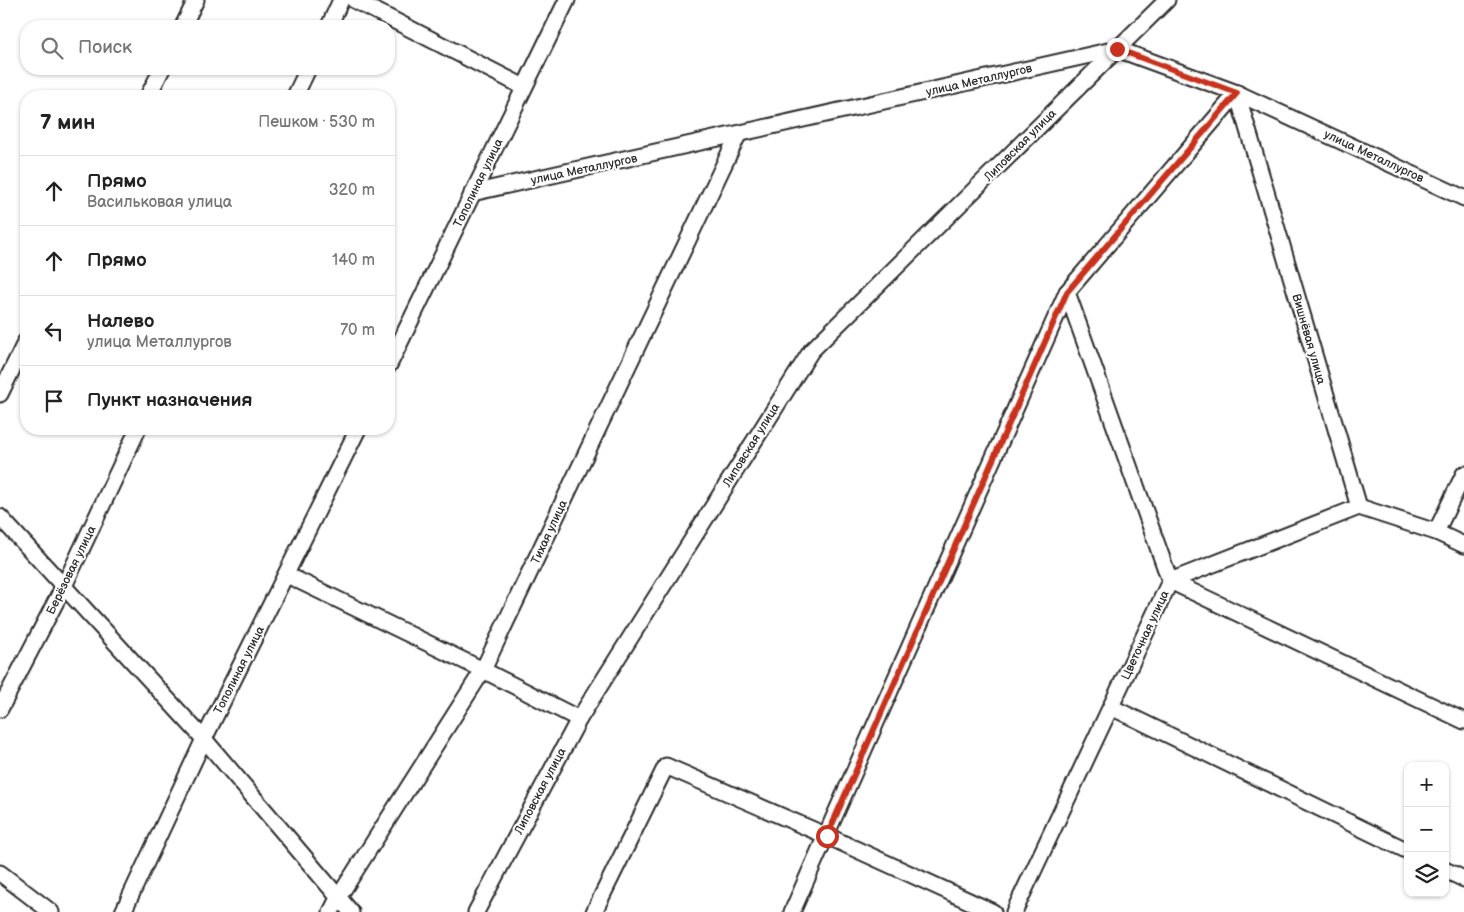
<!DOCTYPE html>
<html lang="ru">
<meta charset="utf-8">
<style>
body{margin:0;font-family:"Balsamiq Sans",sans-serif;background:#f2f2f2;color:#222}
.controls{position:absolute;right:15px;bottom:15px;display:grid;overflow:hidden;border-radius:10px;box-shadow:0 1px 4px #0004}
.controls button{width:45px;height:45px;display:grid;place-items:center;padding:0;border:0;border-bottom:1px solid #e0e0e0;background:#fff;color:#222;font:25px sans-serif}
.stop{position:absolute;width:15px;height:15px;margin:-11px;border:4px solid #c8321e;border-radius:50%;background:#fff}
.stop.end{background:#c8321e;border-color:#fff;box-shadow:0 1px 5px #0008}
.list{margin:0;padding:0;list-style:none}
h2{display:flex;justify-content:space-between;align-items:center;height:65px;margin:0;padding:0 20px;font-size:21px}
h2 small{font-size:16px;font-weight:400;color:#767676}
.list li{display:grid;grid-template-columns:32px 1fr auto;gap:15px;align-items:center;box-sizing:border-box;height:70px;padding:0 20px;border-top:1px solid #e0e0e0}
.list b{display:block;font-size:19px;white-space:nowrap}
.list p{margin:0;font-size:16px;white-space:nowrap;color:#767676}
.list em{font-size:16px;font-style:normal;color:#767676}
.icon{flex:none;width:28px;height:28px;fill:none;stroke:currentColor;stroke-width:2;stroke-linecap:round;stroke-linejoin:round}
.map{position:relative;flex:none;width:1464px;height:912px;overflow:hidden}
.search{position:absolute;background:#fff;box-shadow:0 1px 4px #0004;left:20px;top:20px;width:375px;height:55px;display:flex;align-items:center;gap:12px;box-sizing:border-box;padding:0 18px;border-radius:20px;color:#767676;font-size:19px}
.panel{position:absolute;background:#fff;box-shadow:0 1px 4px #0004;left:20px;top:90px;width:375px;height:345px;border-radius:20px}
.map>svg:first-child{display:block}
</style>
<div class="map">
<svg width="1464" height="912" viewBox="0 0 1464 912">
<rect width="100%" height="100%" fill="#fff"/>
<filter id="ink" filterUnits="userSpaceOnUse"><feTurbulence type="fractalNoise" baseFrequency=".02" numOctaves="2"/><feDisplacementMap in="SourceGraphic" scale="10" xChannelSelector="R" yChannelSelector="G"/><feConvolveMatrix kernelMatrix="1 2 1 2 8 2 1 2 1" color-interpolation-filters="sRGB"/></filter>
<g filter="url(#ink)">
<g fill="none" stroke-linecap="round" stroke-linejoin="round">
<defs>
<g id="minor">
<polyline points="354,0 524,87"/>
<polyline points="183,26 196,0"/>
<polyline points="329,26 341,0"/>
<polyline points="1237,93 1359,507"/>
<polyline points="148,96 162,69"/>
<polyline points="295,96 308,69"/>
<polyline points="472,193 1117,49 1237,93 1464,198"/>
<polyline points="389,365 567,0"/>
<polyline points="0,394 26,341"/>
<polyline points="1359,507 1436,532 1464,545"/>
<polyline points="0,517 204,739 351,912"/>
<polyline points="1436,532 1464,474"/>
<polyline points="287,575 483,670 579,719"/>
<polyline points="1170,581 1464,721"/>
<polyline points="1170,581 1359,507"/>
<polyline points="1111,707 1408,851"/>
<polyline points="0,709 65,584 138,429"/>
<polyline points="1445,870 1464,879"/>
<polyline points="0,873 51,912"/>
<polyline points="123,912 204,739 358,429"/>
<polyline points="331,912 338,898 483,670 738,135"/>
<polyline points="476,912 579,719 811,351 1167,0"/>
<polyline points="594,912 666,766 827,836 993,912"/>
<polyline points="792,912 1067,292 1237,93"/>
<polyline points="1014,912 1170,581 1067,292"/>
</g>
</defs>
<use href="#minor" stroke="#2b2b2b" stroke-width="19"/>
<use href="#minor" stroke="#fff" stroke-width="15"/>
</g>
</g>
<g fill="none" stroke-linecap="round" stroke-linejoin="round" filter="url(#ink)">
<polyline stroke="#c8321e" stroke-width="6" points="827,836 1067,292 1237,93 1117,49"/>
</g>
<g text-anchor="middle" stroke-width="4" stroke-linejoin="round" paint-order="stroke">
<g font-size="12" fill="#2b2b2b" stroke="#fff">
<text transform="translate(979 80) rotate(-13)" y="4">улица Металлургов</text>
<text transform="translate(1020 145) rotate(-45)" y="4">Липовская улица</text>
<text transform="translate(1374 156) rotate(25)" y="4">улица Металлургов</text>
<text transform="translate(584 169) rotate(-12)" y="4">улица Металлургов</text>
<text transform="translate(478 183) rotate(-64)" y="4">Тополиная улица</text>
<text transform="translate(1309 339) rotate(74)" y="4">Вишнёвая улица</text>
<text transform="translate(751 445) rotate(-58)" y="4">Липовская улица</text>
<text transform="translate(549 532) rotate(-65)" y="4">Тихая улица</text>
<text transform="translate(71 570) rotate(-64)" y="4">Берёзовая улица</text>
<text transform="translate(1145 635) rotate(-65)" y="4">Цветочная улица</text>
<text transform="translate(239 670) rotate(-63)" y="4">Тополиная улица</text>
<text transform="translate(540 791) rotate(-62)" y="4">Липовская улица</text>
</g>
</g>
</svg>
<div class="controls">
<button>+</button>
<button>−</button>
<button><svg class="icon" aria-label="layers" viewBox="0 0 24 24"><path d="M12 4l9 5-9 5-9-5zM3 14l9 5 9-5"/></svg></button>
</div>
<div class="stop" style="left:827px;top:836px"></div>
<div class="stop end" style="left:1117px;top:49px"></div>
<div class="search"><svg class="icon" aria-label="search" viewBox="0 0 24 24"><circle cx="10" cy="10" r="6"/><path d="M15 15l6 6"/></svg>Поиск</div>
<section class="panel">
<h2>7 мин<small>Пешком · 530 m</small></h2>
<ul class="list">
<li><svg class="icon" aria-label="ahead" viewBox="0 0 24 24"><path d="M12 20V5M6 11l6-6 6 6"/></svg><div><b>Прямо</b><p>Васильковая улица</p></div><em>320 m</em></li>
<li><svg class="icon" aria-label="ahead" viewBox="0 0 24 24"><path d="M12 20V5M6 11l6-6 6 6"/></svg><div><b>Прямо</b></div><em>140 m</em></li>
<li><svg class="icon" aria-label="left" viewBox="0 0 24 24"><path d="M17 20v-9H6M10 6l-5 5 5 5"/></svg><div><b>Налево</b><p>улица Металлургов</p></div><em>70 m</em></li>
<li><svg class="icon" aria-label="arrive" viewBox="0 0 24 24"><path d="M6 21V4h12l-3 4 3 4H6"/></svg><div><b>Пункт назначения</b></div></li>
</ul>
</section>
</div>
